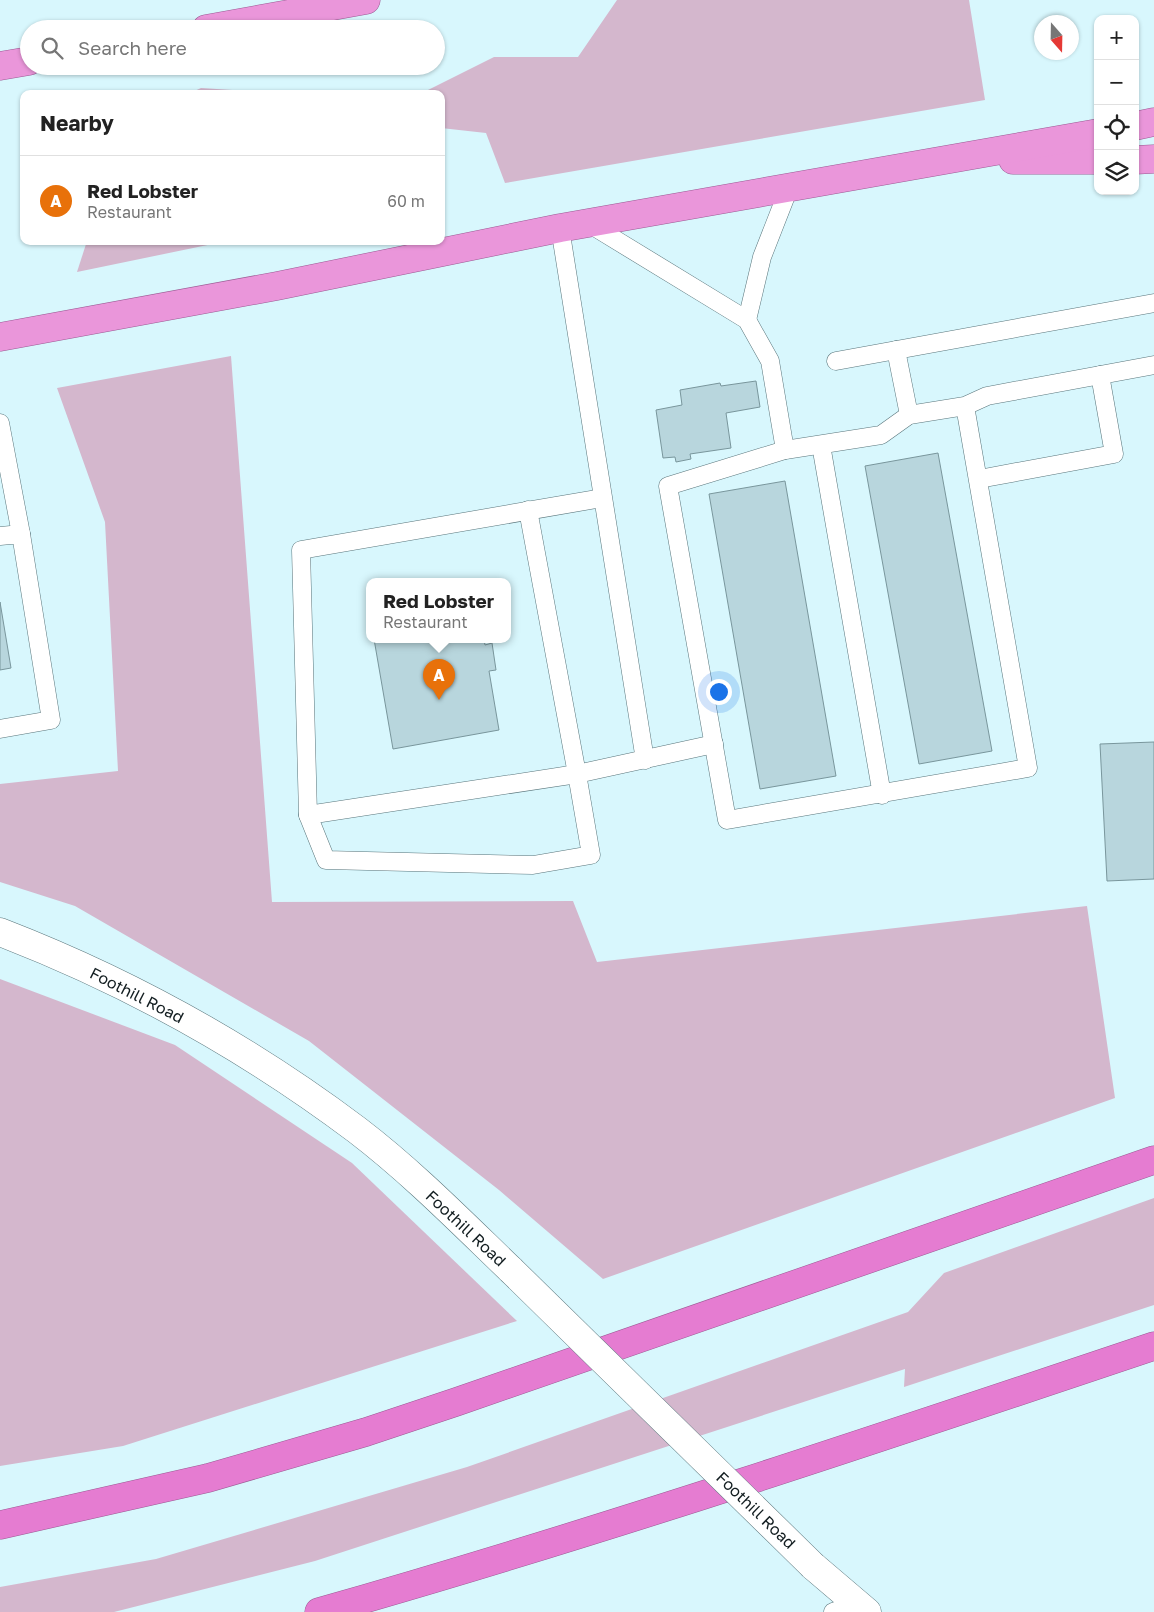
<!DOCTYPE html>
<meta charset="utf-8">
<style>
body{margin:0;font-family:"Golos Text",sans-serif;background:#f6f6f6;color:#222}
.controls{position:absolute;right:15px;top:15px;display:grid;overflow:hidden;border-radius:10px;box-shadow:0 1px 4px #0004}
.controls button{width:45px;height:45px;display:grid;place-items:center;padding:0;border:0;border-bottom:1px solid #e0e0e0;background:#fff;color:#222;font:25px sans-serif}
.compass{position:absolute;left:1034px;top:15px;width:45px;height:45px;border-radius:50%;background:#fff;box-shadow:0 1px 4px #0004;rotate:160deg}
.you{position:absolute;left:718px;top:691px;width:18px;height:18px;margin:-12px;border:4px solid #fff;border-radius:50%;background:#1a73e8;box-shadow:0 0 0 8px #1a73e833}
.badge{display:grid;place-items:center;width:32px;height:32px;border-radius:50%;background:#a83996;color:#fff;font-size:16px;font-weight:700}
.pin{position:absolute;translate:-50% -41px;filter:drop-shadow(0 1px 2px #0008)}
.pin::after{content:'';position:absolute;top:26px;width:18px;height:15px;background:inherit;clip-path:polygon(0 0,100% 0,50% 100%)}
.popup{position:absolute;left:366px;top:578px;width:145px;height:65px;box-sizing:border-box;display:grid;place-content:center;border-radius:10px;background:#fff;filter:drop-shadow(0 1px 4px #0005);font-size:16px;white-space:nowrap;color:#767676}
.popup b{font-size:19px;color:#222}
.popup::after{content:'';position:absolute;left:50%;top:100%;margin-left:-10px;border:10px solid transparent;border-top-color:#fff}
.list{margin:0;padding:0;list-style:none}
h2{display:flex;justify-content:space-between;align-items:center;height:65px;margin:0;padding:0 20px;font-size:21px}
h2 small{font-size:16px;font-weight:400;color:#767676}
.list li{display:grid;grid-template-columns:32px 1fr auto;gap:15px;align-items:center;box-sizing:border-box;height:90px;padding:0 20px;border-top:1px solid #e0e0e0}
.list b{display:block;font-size:19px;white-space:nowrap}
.list p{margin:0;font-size:16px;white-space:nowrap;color:#767676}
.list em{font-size:16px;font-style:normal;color:#767676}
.icon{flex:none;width:28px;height:28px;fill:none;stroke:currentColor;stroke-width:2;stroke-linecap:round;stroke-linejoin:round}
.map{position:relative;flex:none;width:1154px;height:1612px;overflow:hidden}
.search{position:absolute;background:#fff;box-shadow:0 1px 4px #0004;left:20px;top:20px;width:425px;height:55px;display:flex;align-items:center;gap:12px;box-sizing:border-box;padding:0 18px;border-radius:28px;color:#767676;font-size:19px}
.panel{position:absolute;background:#fff;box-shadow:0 1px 4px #0004;left:20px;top:90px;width:425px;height:155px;border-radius:10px}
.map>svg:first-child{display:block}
</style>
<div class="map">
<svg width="1154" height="1612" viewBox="0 0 1154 1612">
<rect width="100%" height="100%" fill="#d8f7fd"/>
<g fill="#d4b7cd">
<polygon points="617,0 969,0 985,100 505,183 486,133 441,128 441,94 420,94 494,57 578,57"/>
<polygon points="201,88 266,92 266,94 188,94"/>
<polygon points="87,241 227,241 77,272"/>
<polygon points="231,356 272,902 573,901 597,962 1087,906 1115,1098 603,1279 499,1190 309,1041 75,906 0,882 0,784 118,771 105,522 57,388"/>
<polygon points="0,979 175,1045 352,1163 517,1321 123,1446 0,1466"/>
<polygon points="1154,1198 1154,1305 904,1387 905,1369 315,1561 114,1612 0,1612 0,1587 156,1559 467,1467 908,1312 944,1273"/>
</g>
<g fill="#b8d6dd" stroke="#79969c">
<polygon points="756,381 760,407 726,413 731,448 690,454 691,459 676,462 675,457 663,458 656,410 682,405 680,390 720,383 721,386"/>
<polygon points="938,453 992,751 919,764 865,466"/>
<polygon points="785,481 836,776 760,789 709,494"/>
<polygon points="0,602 11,668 0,670"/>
<polygon points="374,639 484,639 485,645 492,643 496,670 489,671 499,730 393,749"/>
<polygon points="1154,742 1154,879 1107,881 1100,744"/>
</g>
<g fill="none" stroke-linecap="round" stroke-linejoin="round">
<defs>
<g id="service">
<polyline points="588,223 747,320 770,361 785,450"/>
<polyline points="560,228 645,760"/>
<polyline points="747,320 762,257 789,188"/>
<polyline points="896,350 909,415"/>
<polyline points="836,361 1154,303"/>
<polyline points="965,406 1028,768 727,820 668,486 785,450 881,435 909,415 965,406 987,396 1154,365"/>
<polyline points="0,423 21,534"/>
<polyline points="821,445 882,795"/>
<polyline points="979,479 1114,454 1100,375"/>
<polyline points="602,498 301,550 308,815 326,860 533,865 591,855 577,774 714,744"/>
<polyline points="0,536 21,534 51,720 0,729"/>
<polyline points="308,815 577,774 528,510"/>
<polyline points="833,1612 856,1604"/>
</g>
<g id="tertiary">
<path d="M 0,932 C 127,981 248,1048 357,1130 C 412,1172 461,1222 511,1270"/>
<polyline points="813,1566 867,1612"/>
</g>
<g id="trunk">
<polyline points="206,29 366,0"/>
<polyline points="0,66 29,61"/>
<polyline points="1135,126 1154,122"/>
<polyline points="1013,160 1098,160"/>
<polyline points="1135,160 1154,159"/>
<polyline points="0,337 277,286 560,228 1098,133"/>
</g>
<g id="motorway">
<polyline points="0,1525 208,1478 366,1432 456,1402 1154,1160"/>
<path d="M 319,1612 C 600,1532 877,1439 1154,1346"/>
</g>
</defs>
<use href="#service" stroke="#59757b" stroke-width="19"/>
<use href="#tertiary" stroke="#59757b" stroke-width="29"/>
<use href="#trunk" stroke="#9b5b93" stroke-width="29"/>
<use href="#motorway" stroke="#9b5b93" stroke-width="29"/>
<use href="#service" stroke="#fff" stroke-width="18"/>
<use href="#tertiary" stroke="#fff" stroke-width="28"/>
<use href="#trunk" stroke="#ea96da" stroke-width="28"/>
<use href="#motorway" stroke="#e57cd1" stroke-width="28"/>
<defs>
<polyline id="tertiary-bridge" points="511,1270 813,1566"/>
</defs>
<use href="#tertiary-bridge" stroke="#59757b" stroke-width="29" stroke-linecap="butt"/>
<use href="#tertiary-bridge" stroke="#fff" stroke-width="28"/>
</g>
<g text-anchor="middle" stroke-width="5" stroke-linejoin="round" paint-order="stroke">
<g font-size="16" fill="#121d20" stroke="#fff">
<text transform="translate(137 995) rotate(27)" y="6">Foothill Road</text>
<text transform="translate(466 1228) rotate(43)" y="6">Foothill Road</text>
<text transform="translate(756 1510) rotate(44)" y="6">Foothill Road</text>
</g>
</g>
</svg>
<div class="controls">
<button>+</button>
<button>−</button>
<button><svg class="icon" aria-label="locate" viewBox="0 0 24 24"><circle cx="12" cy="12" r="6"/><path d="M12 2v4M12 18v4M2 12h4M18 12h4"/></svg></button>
<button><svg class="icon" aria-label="layers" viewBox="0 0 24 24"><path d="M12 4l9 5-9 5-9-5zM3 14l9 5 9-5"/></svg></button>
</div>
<svg class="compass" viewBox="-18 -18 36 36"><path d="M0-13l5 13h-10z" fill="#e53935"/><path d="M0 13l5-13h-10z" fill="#767676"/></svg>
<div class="you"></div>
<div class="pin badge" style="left:439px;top:700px;background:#e8710a">A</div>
<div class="popup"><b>Red Lobster</b>Restaurant</div>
<div class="search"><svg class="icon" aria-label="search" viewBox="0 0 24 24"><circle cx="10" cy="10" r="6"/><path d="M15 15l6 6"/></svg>Search here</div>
<section class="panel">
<h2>Nearby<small></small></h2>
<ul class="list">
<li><span class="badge" style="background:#e8710a">A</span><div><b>Red Lobster</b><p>Restaurant</p></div><em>60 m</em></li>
</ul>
</section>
</div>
